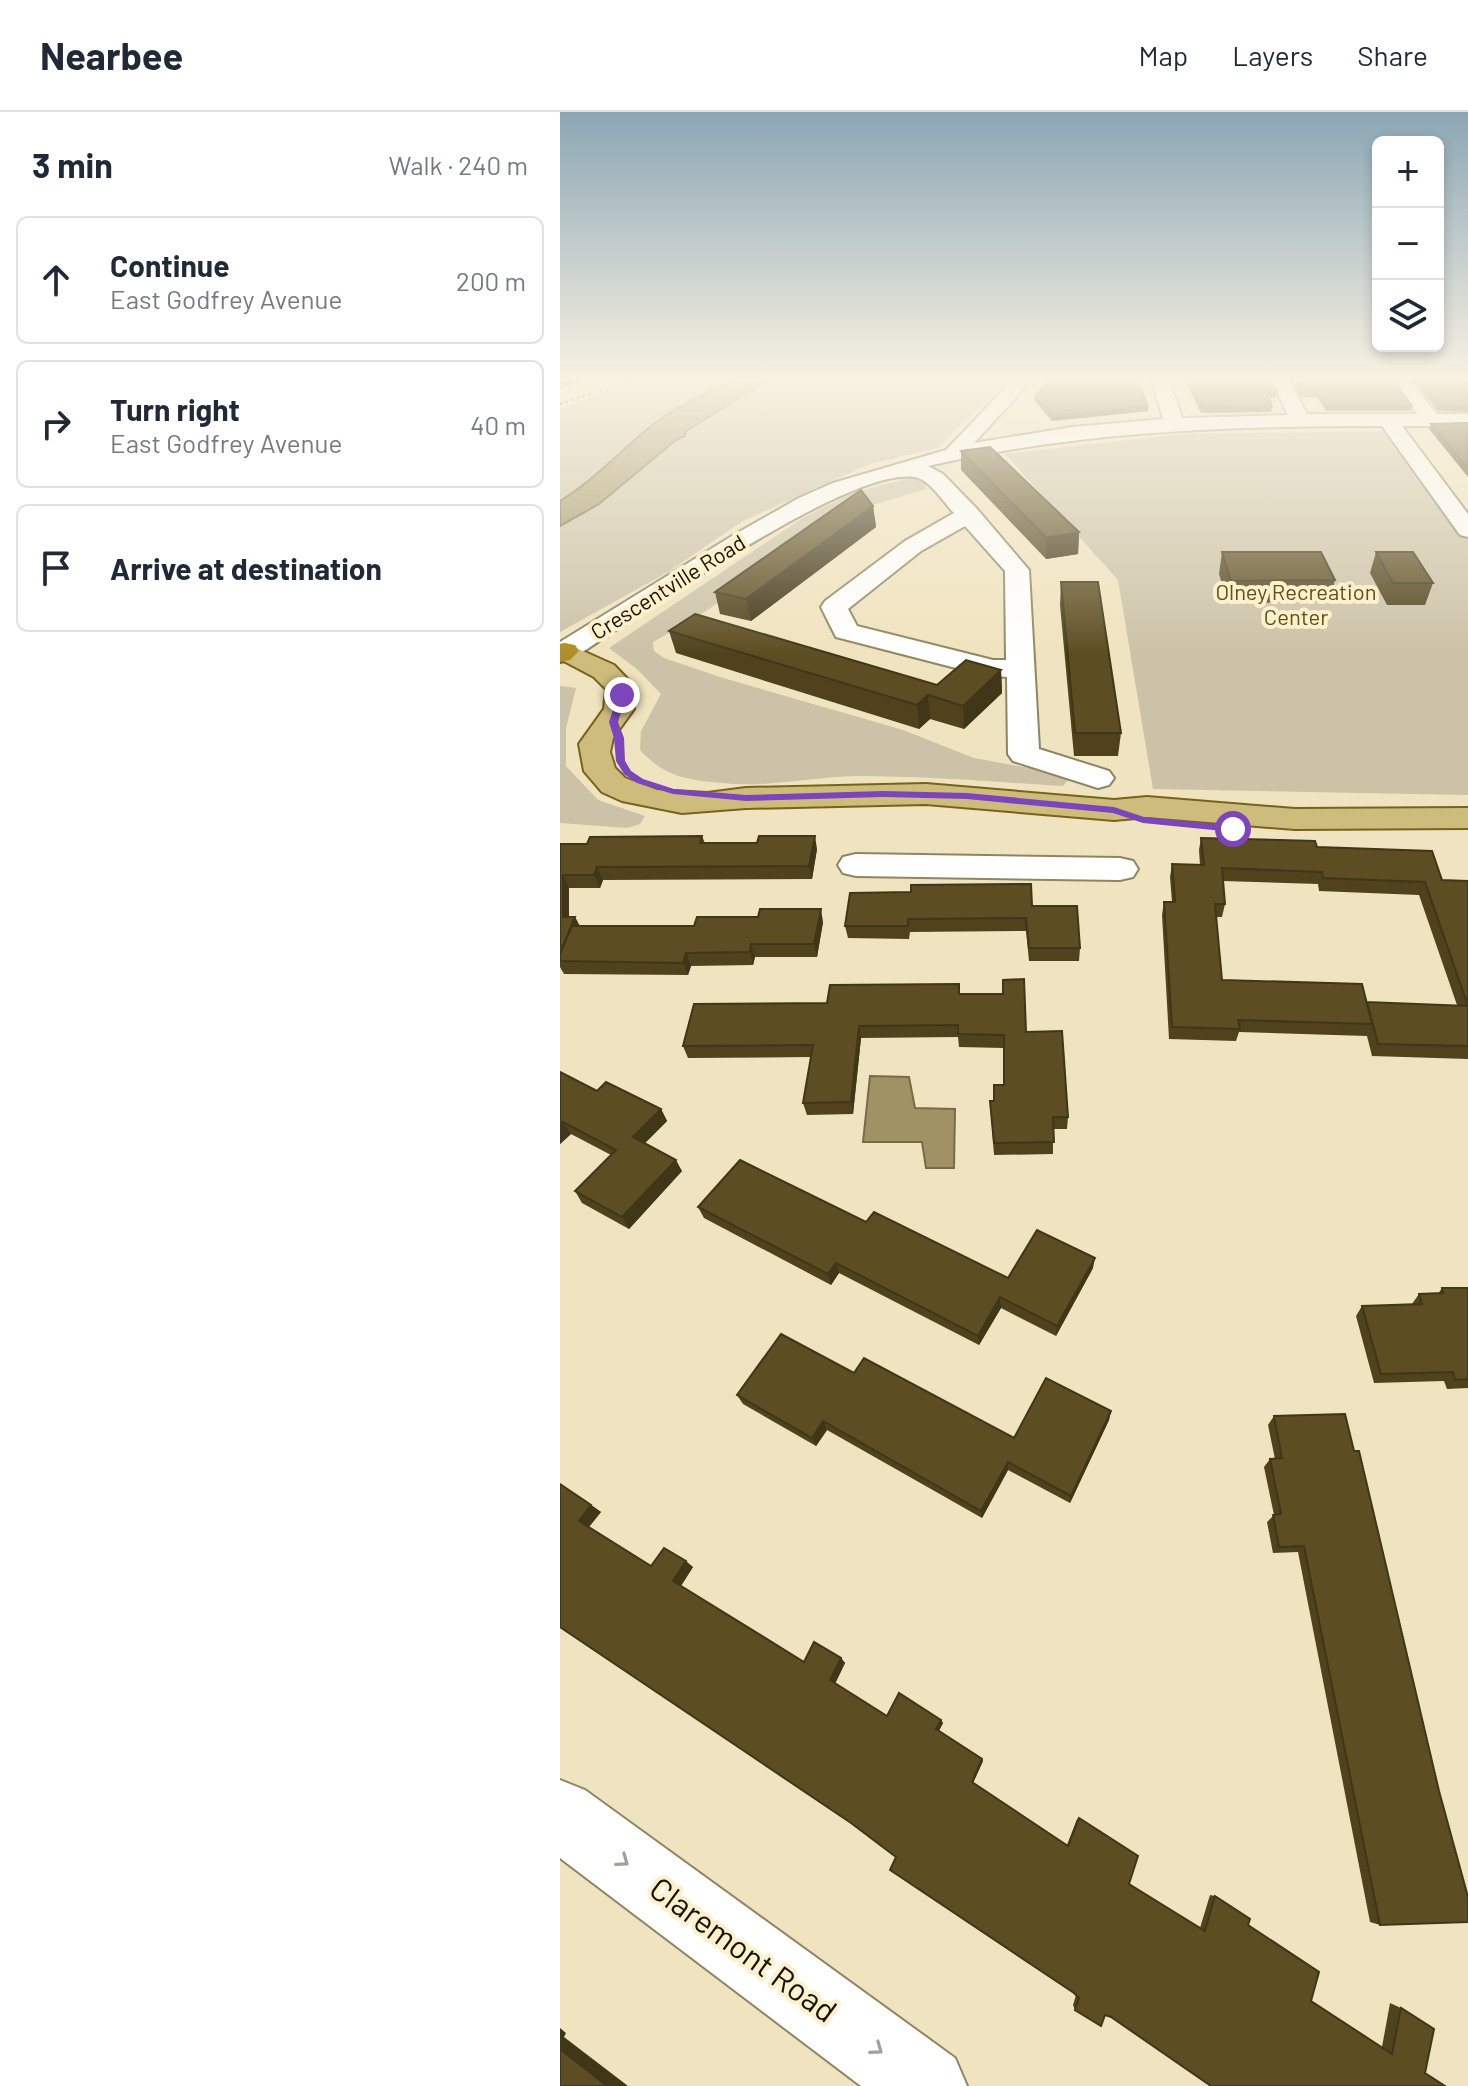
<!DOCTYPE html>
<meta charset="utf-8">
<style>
body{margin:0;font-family:Barlow,sans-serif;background:#f6f6f7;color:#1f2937}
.controls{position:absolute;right:24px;top:24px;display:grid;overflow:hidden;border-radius:12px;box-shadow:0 4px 12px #0003}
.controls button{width:72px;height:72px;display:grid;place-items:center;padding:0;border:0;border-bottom:2px solid #e0e1e3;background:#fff;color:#1f2937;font:40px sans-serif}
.stop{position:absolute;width:24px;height:24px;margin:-18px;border:6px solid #7c45bc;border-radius:50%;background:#fff}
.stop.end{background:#7c45bc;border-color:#fff;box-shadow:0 2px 8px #0008}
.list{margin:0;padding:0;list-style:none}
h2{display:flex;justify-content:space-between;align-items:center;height:104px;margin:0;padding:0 32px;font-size:34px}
h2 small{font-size:26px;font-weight:400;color:#747a83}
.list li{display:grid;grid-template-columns:52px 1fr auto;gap:24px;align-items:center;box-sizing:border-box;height:128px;margin:0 16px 16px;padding:0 16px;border:2px solid #e0e1e3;border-radius:12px}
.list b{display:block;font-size:30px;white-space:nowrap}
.list p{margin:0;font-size:26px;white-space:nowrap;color:#747a83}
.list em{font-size:26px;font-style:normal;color:#747a83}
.icon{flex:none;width:44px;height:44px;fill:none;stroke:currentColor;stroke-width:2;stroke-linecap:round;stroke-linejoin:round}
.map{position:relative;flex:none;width:908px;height:1974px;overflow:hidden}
header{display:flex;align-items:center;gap:48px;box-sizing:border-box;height:112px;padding:0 40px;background:#fff;border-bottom:2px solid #e0e1e3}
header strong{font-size:38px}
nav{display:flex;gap:44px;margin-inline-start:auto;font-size:28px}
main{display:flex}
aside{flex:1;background:#fff}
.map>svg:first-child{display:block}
</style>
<header>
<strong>Nearbee</strong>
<nav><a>Map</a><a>Layers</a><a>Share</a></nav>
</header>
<main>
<aside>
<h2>3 min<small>Walk · 240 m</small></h2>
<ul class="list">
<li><svg class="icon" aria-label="ahead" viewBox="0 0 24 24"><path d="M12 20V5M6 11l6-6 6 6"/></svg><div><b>Continue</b><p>East Godfrey Avenue</p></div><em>200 m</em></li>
<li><svg class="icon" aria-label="right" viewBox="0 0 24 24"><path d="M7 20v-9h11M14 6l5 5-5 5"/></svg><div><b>Turn right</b><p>East Godfrey Avenue</p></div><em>40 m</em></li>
<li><svg class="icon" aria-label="arrive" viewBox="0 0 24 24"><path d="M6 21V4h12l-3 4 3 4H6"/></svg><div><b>Arrive at destination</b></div></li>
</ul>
</aside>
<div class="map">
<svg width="908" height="1974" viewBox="0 0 908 1974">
<rect width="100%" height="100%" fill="#f0e3bf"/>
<g fill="#cbc2a7">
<polygon points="67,266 448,266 378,336 310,352 183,409 108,460 0,520 0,297 47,279"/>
<polygon points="827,319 908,420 908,683 593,677 558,468 445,342 620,322"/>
<path d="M 353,365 L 365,369 L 366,377 L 293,399 L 134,507 L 93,530 L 94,539 L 104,546 L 160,565 L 343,618 L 414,646 L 497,661 L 510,666 L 503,674 C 434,670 365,664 296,664 C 252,665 206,676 162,671 C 127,668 105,665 80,638 L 81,619 L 101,582 L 78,558 L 49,536 L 244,405 L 292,381 Z"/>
<polygon points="0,574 16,576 6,616 6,654 38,688 85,704 80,712 67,716 0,711"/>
</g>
<g fill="#a19265" stroke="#776c48" stroke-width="2">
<path d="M 179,266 L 210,266 L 125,320 L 125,324 L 116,328 L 39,392 L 0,414 L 0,389 C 34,368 60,339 91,314 C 118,293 149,281 179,266 Z"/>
<polygon points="310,964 349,965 355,996 395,997 394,1056 366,1056 362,1030 303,1030"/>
</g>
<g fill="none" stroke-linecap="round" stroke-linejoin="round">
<defs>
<g id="minor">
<path d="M 455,266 L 474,266 L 414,331 L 512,315 L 603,307 L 591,266 L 609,266 L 622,306 L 728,303 L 710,266 L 728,266 L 747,302 L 857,302 L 829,266 L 848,266 L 877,302 L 908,302 L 908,314 L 842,314 L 908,402 L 908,425 L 900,423 L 822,314 C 669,314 518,319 368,354 L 383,362 L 417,397 L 469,458 L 479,637 L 549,659 L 554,666 L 549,673 L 538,676 L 453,649 L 448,642 L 447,565 L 423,563 L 276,525 L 261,495 L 265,489 L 345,429 L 394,401 C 383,390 370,367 354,365 C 288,355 78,505 15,545 L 0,546 L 0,530 L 172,424 L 239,386 L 273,371 L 386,338 ZM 405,414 L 445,459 L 446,548 L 433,548 L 297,514 L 288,497 L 361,439 Z"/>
<polygon points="296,742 560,746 573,749 578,757 573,765 560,768 296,764 283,761 278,753 283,745"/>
<polygon points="0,1668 25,1678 395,1946 407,1974 301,1974 0,1746"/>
</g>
<polygon id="major" points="5,531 54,553 75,575 74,597 53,626 50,640 55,656 65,666 97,678 147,681 186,676 366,672 554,688 587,685 735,697 908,696 908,716 735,717 587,705 554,708 366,692 186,696 122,701 62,689 42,680 24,659 19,632 44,597 46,577 34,565 0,547 0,532"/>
<polygon id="highway" points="5,531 15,533 19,539 10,548 0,550 0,532"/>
</defs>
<use href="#minor" stroke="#908563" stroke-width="4"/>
<use href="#major" stroke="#79631a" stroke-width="4"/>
<use href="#highway" stroke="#79631a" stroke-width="4"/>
<use href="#minor" fill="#fff" fill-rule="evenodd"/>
<use href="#major" fill="#cebc7d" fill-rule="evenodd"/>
<use href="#highway" fill="#ae8f26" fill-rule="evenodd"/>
<polyline stroke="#4c4633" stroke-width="3" stroke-dasharray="2 4" stroke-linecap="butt" points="0,292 76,266"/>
</g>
<g fill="#4f421d" fill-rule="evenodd">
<polygon points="624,266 711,266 717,280 716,285 709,286 712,295 711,300 641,301"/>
<polygon points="730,266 832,266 852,294 851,299 766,299 757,285 741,285"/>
<polygon points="851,266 908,266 908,300 878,299"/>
<polygon points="475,284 588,299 492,309 475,289"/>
<polygon points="908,311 908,365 869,317 871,312"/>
<polygon points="401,339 519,420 518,442 486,447 401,358"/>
<polygon points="313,394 316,415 191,509 160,502 155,480"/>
<polygon points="662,440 775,468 769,490 668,491 659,462"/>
<polygon points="816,440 873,471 865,493 827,493 810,461"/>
<polygon points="501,470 561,621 558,644 514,644 500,493"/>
<polygon points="109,519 377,573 441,558 442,581 404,617 370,607 359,617 116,541"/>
<polygon points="142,724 145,731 197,731 257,737 252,767 43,768 40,776 9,776 9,805 15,805 20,814 134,814 263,810 257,845 195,845 193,853 131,854 128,863 4,862 0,855 0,732 27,732"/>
<path d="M 641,726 L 757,735 L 882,768 L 908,769 L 908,947 L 812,944 L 807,924 L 679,920 L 676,929 L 609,927 L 602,803 L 604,790 L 612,790 L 610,765 L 612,752 L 640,753 L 639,738 ZM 663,769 L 758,772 L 759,779 L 859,783 L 897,893 L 807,891 L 662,868 L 656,805 L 662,805 L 665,792 Z"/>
<polygon points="472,794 520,836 519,849 469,849 466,819 350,820 349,827 288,826 285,814"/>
<polygon points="400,882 466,920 508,1005 507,1017 493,1017 493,1042 434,1043 430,989 434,989 444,973 444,936 399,935 398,925 301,926 293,1002 247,1003 243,991 251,945 128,946 123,934 267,891"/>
<polygon points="0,960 37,979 101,997 107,1009 85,1031 122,1059 69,1117 22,1091 15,1079 51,1043 11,1022 0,1032"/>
<polygon points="138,1095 306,1110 448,1166 533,1156 496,1224 441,1196 419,1233 279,1161 271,1173 144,1106"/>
<polygon points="882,1176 908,1176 908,1276 887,1277 884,1269 814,1271 796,1204 802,1194 852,1192 859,1182 878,1182"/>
<polygon points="294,1261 454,1326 551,1299 549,1308 510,1391 448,1358 422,1406 267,1318 256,1334 183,1292 177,1283"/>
<polygon points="785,1302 820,1813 810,1810 738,1440 713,1441 707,1410 714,1403 704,1355 710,1347 715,1347 708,1313 714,1304"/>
<polygon points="31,1393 41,1400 29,1415 91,1454 133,1455 121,1474 244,1550 281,1546 285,1551 275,1571 327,1604 381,1608 383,1611 379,1619 422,1647 423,1649 413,1671 507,1733 517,1707 519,1706 569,1772 640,1816 650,1783 655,1784 688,1813 751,1889 822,1935 830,1891 841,1896 865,1961 515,1898 513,1893 516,1883 336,1745 291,1711 0,1515"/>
</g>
<g fill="#403618">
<polygon points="0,266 33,266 0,276"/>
<polygon points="588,294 588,299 492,309 492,304"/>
<polygon points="313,394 316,415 191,509 186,487"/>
<polygon points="519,420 518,442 486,447 486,426"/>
<polygon points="441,558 442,581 404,617 403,594"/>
<polygon points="368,583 370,607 359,617 357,593"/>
<polygon points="255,724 257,737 252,767 249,754"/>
<polygon points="37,755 43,768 40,776 34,763"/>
<polygon points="3,763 9,776 9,818 3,805"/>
<polygon points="261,797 263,810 257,845 254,832"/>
<polygon points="15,805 21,818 3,834"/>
<polygon points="191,832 195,845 193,853 190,840"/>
<polygon points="126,841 131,854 128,863 123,851"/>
<polygon points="299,914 301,926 293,1002 291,990"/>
<polygon points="101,997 107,1009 79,1037 73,1025"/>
<polygon points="3,1010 11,1022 0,1032 0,1013"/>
<polygon points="116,1048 122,1059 69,1117 62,1105"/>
<polygon points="535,1146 533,1156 496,1224 497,1214"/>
<polygon points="276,1151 279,1161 271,1173 268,1162"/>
<polygon points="440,1185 441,1196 419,1233 418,1224"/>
<polygon points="551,1299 549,1308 510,1391 511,1384"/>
<polygon points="263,1309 267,1318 256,1334 252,1326"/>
<polygon points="448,1350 448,1358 422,1406 421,1399"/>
<polygon points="31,1393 41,1400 28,1416 19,1409"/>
<polygon points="126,1449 133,1455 120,1475 113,1469"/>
<polygon points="281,1546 285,1551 275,1572 270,1568"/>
<polygon points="381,1608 383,1611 378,1620 376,1617"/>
<polygon points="422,1647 423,1649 413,1671 412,1670"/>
<polygon points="0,1916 6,1921 4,1925 68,1974 47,1974 0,1937"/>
</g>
<g fill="#5c4d22" stroke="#403618" stroke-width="2">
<polygon points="493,266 577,266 588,294 492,304 475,284"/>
<polygon points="627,266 711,266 717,280 707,280 712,295 641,296"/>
<polygon points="734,266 832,266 852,294 767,294 758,279 742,280"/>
<polygon points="857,266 908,266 908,295 880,294"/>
<polygon points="908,311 908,357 871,312"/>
<polygon points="430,335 519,420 486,426 401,339"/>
<polygon points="301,378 313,394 186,487 155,480"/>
<polygon points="662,440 761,440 775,468 671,469"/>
<polygon points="816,440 853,440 873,471 833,471"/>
<polygon points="501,470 538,470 561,621 515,621"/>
<polygon points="135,502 377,573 406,548 441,558 403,594 368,583 357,593 109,519"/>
<polygon points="142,724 140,731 197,731 199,724 255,724 249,754 37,755 34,763 3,763 3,805 15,805 3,834 0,834 0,732 27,732 30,725"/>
<polygon points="641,726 755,729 757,735 872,739 882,768 908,769 908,934 818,932 807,890 908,894 865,770 763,766 762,760 662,756 665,792 655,792 662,868 802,872 812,912 678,908 680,917 612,915 604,790 615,790 612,752 644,753"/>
<polygon points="471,772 472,794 517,794 520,836 469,836 466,806 348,807 348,814 285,814 290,781 351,780 351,773"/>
<polygon points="200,797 261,797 254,832 191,832 190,840 126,841 123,851 0,849 0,842 12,814 134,814 137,805 198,805"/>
<polygon points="464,867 466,920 502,919 508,1005 493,1005 494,1030 434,1031 430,989 434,989 434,973 444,973 444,923 398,922 398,913 299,914 291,990 243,991 253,933 123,934 134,892 267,891 270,873 399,872 399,882 443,882 443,868"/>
<polygon points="0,960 37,979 46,970 101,997 73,1025 116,1048 62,1105 15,1079 56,1038 3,1010 0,1013"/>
<polygon points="180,1048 306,1110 314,1100 448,1166 477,1118 535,1146 497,1214 440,1185 418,1224 276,1151 268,1162 138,1095"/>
<polygon points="882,1176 908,1176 908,1267 895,1268 893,1260 821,1262 802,1194 862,1192 859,1182 883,1181"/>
<polygon points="221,1222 294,1261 304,1246 454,1326 486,1266 551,1299 511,1384 448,1350 421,1399 263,1309 252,1326 177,1283"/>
<polygon points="785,1302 794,1339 799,1339 879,1679 908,1785 908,1810 820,1813 744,1434 719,1435 713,1403 721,1402 710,1347 722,1346 714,1304"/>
<polygon points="0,1372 31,1393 19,1409 91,1454 104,1436 126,1449 113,1469 244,1550 254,1530 281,1546 270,1568 327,1604 339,1581 381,1608 376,1617 422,1647 412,1670 508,1734 519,1706 578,1744 569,1772 645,1819 655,1784 690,1807 688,1813 759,1860 751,1889 832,1942 841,1896 874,1917 865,1961 885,1974 651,1974 551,1905 545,1903 541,1914 515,1898 519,1886 514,1881 330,1758 336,1745 291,1711 0,1515"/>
<polygon points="0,1937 47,1974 0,1974"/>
</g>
<defs><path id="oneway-chevron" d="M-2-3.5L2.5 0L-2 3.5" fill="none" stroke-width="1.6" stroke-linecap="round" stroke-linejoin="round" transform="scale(2)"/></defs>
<g stroke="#a2a09b">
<use href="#oneway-chevron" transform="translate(63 1749) rotate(36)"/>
<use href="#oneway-chevron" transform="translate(317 1937) rotate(36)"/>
</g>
<linearGradient id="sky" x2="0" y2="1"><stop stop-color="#8ba6b4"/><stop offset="0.49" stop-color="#f8f2e2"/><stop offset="1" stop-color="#f8f2e2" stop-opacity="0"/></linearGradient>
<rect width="908" height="543" fill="url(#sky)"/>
<polygon fill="#7c45bc" points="62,581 66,583 58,610 64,626 65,649 71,659 83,667 114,677 186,683 323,679 407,681 554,695 584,705 673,714 678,717 673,720 583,711 553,701 407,687 323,685 186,689 113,682 77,671 64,662 56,649 54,626 49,610 58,583"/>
<g text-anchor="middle" stroke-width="8" stroke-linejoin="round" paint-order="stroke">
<g font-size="22" fill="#161205" stroke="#fdf0cc">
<text transform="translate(108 475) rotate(-32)" y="8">Crescentville Road</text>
</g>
<g font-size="22" fill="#604f18" stroke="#fdf0cc">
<text x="736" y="488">Olney Recreation<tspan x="736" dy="25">Center</tspan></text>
</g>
<g font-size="32" fill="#161205" stroke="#fdf0cc">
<text transform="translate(183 1838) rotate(36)" y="11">Claremont Road</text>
</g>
</g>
</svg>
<div class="controls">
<button>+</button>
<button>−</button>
<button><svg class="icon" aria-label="layers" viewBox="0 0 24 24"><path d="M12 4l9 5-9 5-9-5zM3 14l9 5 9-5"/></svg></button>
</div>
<div class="stop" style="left:673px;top:717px"></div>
<div class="stop end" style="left:62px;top:583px"></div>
</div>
</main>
